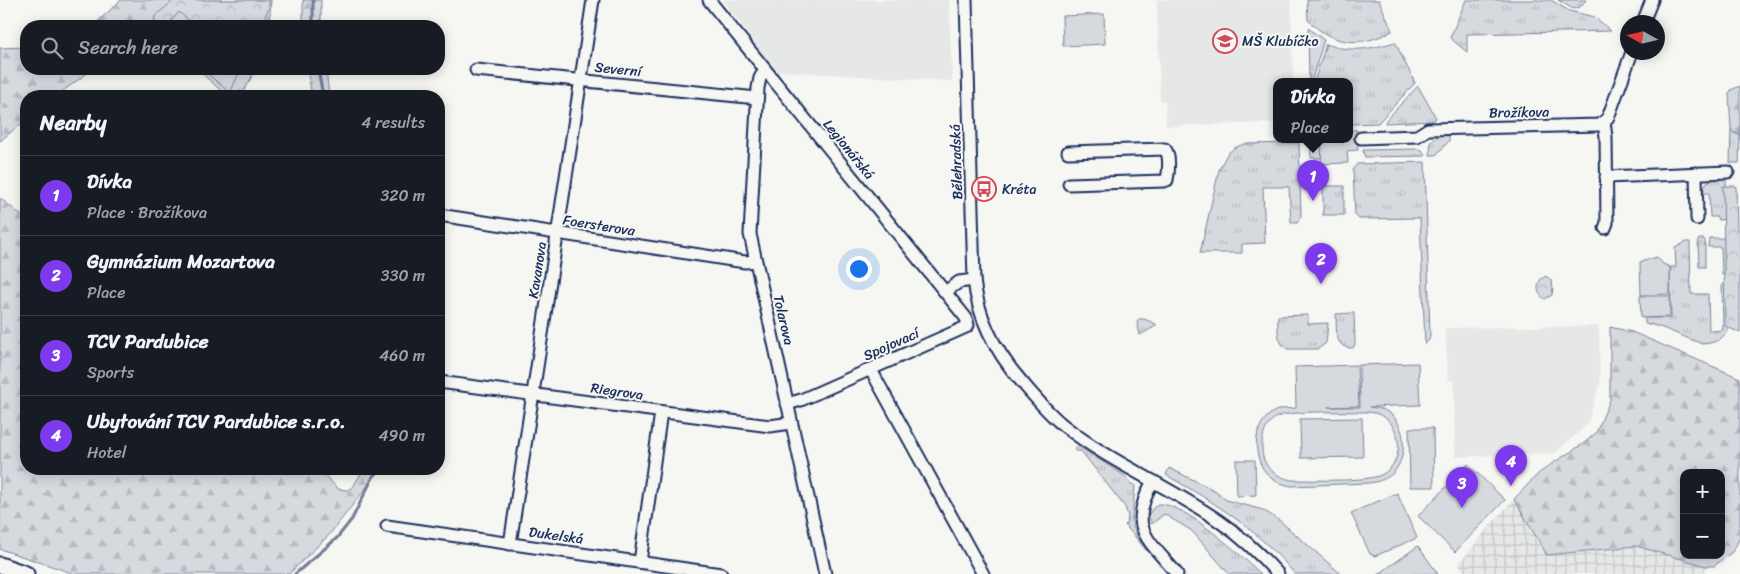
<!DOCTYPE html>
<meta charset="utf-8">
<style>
body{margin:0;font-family:Sriracha,sans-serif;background:#242831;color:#f1f3f6}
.controls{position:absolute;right:15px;bottom:15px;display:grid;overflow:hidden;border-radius:10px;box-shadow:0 2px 12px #0003}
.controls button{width:45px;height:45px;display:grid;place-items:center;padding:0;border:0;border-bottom:1px solid #363941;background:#171b24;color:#f1f3f6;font:25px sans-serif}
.compass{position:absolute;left:1620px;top:15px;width:45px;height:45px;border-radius:50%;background:#171b24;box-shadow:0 2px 12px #0003;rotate:278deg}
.you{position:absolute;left:858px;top:268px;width:18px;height:18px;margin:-12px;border:4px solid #fff;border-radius:50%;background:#1a73e8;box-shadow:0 0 0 8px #1a73e833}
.badge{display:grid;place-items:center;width:32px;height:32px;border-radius:50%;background:#7c3aed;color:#fff;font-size:16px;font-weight:700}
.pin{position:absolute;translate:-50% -41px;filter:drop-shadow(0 1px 2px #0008)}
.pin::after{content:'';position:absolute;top:26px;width:18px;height:15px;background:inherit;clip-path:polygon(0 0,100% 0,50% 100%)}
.popup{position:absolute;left:1273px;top:78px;width:80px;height:65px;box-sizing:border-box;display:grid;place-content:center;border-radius:10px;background:#171b24;filter:drop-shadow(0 1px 4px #0005);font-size:16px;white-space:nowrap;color:#9ea1a6}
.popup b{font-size:19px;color:#f1f3f6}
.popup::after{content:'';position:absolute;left:50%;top:100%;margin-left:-10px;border:10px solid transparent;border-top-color:#171b24}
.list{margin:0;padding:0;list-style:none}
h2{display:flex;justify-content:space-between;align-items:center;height:65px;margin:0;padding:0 20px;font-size:21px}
h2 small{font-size:16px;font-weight:400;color:#9ea1a6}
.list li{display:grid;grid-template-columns:32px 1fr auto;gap:15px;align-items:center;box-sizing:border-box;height:80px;padding:0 20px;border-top:1px solid #363941}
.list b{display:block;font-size:19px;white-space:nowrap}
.list p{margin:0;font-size:16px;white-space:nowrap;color:#9ea1a6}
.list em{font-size:16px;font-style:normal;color:#9ea1a6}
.icon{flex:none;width:28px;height:28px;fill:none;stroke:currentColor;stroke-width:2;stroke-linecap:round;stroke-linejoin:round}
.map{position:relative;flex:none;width:1740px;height:574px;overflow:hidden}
.search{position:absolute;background:#171b24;box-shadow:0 2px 12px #0003;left:20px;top:20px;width:425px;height:55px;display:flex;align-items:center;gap:12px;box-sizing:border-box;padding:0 18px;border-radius:20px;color:#9ea1a6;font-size:19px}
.panel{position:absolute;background:#171b24;box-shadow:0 2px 12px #0003;left:20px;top:90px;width:425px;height:385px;border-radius:20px}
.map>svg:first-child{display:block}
</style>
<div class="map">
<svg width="1740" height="574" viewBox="0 0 1740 574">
<defs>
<pattern id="industrial-grid" width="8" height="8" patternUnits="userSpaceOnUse" patternTransform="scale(1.25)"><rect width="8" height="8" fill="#e6e7e7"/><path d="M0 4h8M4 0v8" fill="none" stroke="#c5c6c9"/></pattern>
<pattern id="grass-tufts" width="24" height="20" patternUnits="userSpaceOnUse" patternTransform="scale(1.25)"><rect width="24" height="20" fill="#d6d9dd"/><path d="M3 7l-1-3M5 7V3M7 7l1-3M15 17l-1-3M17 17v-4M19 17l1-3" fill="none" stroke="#b7bbc0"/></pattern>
<pattern id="forest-firs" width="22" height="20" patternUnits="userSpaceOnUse" patternTransform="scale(1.25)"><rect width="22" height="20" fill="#d6d9dd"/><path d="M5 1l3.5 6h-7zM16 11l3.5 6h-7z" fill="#b7bbc0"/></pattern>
<pattern id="park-crowns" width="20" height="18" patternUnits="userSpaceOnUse" patternTransform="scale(1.25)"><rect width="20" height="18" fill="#d6d9dd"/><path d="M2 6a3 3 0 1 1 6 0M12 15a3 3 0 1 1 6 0" fill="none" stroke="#b7bbc0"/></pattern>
</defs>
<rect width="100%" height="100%" fill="#f6f6f2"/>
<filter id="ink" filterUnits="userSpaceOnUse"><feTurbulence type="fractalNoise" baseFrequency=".02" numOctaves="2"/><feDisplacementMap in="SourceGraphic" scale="10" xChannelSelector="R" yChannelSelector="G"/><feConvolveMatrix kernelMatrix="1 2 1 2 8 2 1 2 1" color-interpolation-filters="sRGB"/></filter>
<g filter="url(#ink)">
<g fill="#e6e7e7">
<polygon points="723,0 949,0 952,81 775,71"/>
<polygon points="1157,0 1291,0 1293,82 1277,82 1277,123 1166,126 1165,101 1160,100"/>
<polygon points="1599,326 1600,383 1587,425 1555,453 1455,457 1454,380 1448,380 1445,328"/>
</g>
<polygon fill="url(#industrial-grid)" points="1514,499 1547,555 1636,546 1706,566 1704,574 1466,574 1459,564 1486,530"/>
<g fill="url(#grass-tufts)" stroke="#78849e">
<path d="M 1307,0 L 1379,0 L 1392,31 C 1361,48 1332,45 1308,20 Z"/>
<polygon points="1466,0 1551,0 1569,11 1595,17 1611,31 1467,34 1467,52 1450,38"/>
<polygon points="1308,28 1324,40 1311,82 1309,82"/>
<path d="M 1395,42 L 1415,83 L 1378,123 L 1349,124 L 1349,82 L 1314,82 L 1326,44 C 1351,53 1371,49 1395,42 Z"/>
<polygon points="1418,86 1435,116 1436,118 1433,121 1385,123 1386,120"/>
<polygon points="1731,129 1734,133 1740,135 1739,163 1730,163"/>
<polygon points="1440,135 1449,135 1449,141 1436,155 1430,155 1431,141"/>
<polygon points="1310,140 1322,140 1322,158 1311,158"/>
<polygon points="1299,143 1301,216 1297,223 1291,223 1289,187 1263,187 1265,243 1242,244 1242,253 1200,253 1219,170 1227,154 1234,148 1244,144"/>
<polygon points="1418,149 1422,150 1425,156 1365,157 1364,155 1363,150"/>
<polygon points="1425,162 1430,335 1429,340 1425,344 1420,218 1359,219 1355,215 1353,169 1357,164"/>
<polygon points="1715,178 1726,178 1727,219 1718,220 1717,217 1710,217 1709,193 1702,193 1706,183"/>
<rect x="1323" y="186" width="21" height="29"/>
<polygon points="1709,238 1727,238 1728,275 1722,275 1721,247 1708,247"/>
<polygon points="1700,239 1704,239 1705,241 1705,267 1699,267 1698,240"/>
<path d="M 1686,242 L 1690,242 L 1691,294 L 1708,294 L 1709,331 L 1723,330 L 1722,284 L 1728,284 C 1729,311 1739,342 1702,344 L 1660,327 L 1645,323 L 1645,318 L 1671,318 L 1670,267 L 1676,267 L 1675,248 Z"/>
<path d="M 1354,313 L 1355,344 L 1353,348 C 1333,349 1337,328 1336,314 Z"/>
<path d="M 1308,315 L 1308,324 L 1328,323 L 1326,343 L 1318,349 L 1287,349 C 1276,341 1278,329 1278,316 Z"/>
<polygon points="1076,447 1079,447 1125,476 1131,484 1135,485 1132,523 1137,537 1149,551 1146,550 1125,525 1127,523 1128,516 1125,507 1081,451 1075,451"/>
<path d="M 1169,468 L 1216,491 L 1226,500 L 1263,510 L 1280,521 L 1341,574 L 1295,574 C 1256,528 1217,504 1166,475 Z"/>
<path d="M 1159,504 C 1183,502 1243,557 1261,574 L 1229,574 L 1192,531 L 1164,514 L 1152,524 L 1148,515 L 1155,506 Z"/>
</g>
<g fill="url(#forest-firs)" stroke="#78849e" fill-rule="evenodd">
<polygon points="121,0 271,0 269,26 93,26"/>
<rect x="303" y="0" width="18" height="26"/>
<polygon points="26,47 26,69 93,69 56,96 26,96 26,120 0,141 0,48"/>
<polygon points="197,69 256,69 241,96 227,96"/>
<polygon points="307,69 326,69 329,96 312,96"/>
<polygon points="1740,86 1740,135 1734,133 1731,129 1729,94 1731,90"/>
<polygon points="0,198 26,219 26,469 319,469 338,489 347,490 352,488 364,469 381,469 329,535 289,574 75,574 0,549"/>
<path d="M 1610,327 L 1632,332 L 1740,378 L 1740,538 L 1732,552 L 1714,566 L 1706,566 L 1636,546 L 1547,555 L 1514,499 L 1538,474 L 1553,463 L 1583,444 L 1596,433 L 1610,400 ZM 1684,473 L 1721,473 L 1721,555 L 1684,555 Z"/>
</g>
<g fill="url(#park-crowns)" stroke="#78849e">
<polygon points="174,0 269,0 269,8 260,26 154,26 155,16"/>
<polygon points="1558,0 1586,0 1580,7 1573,9"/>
<polygon points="202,69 241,69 230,93"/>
<polygon points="1723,186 1736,186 1737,230 1740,231 1740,333 1725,326"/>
<path d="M 1546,276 L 1551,280 L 1553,287 L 1552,295 L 1545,299 C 1537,294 1536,287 1541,279 Z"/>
<polygon points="1139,319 1144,319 1156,324 1156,326 1140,335 1137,321"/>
</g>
<g fill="#d6d9dd" stroke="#78849e" fill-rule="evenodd">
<polygon points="179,12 195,26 167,26"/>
<polygon points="1104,14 1105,44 1063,46 1062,16"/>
<polygon points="1349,130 1357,130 1358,150 1347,151 1348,163 1321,164 1322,140 1349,140"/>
<polygon points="1657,257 1663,264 1670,267 1670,294 1641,295 1640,262"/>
<polygon points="1640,296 1670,296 1670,317 1641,318"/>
<path d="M 1418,363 L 1420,405 L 1369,407 C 1375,408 1382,408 1388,412 C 1408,425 1408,460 1391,475 C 1384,480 1377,482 1369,483 L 1291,486 C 1283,484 1275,482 1270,477 C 1250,459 1251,417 1281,409 C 1285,408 1291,409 1296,408 L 1295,367 L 1357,365 L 1359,406 L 1328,407 L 1360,407 L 1359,365 ZM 1369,412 C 1402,415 1409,461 1381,475 C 1366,482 1311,480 1291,480 C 1279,477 1267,471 1263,457 C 1260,444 1263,424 1277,417 C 1290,410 1350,412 1369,412 Z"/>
<polygon points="1362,418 1363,457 1301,458 1300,419"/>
<polygon points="1409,428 1433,428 1434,487 1410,487"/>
<polygon points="1236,460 1255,460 1256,495 1237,496"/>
<polygon points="1468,464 1505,500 1455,552 1418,516"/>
<polygon points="1397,493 1417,538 1375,556 1370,554 1351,513"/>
<polygon points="1418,546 1438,574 1379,574"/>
</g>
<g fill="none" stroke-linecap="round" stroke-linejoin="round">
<g stroke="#717e99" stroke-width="3">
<polyline points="313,26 313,0"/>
<polyline points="318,69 323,96"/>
<polyline points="295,574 337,538 352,519 377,469"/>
</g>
<defs>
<g id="minor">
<polyline points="709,0 945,292 959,282 974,280"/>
<path d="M 966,0 L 974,280 C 978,319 995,351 1021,381 C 1034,396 1047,412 1063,425 C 1111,463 1169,486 1219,521 C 1241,536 1260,554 1278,574"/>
<polyline points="1643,22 1652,0"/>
<polyline points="476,70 757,98"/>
<polyline points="765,70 760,78 758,88 750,234 825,574"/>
<polyline points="1604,122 1606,137 1607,223 1605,228"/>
<polyline points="1361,138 1417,136 1428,129 1600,125 1607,119 1609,115 1632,52"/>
<path d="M 1068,152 L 1165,149 C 1170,155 1169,171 1167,180 L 1164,181 L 1069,184"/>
<polyline points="1696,173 1697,219"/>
<polyline points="1606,177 1728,172"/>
<polyline points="439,215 745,262 755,261"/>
<polyline points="871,370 983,574"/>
<polyline points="439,382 770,426 791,423"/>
<polyline points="787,404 801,400 966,327 968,325 966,318 945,292"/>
<path d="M 1153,481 C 1127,528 1147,538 1177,574"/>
<polyline points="387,526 721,574"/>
<polyline points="510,544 593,0"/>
<polyline points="640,562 661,412"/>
</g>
<polyline id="major" points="0,565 26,574"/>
</defs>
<use href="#minor" stroke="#1b2f5e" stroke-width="15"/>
<use href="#major" stroke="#1b2f5e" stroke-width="19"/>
<use href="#minor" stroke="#f6f6f2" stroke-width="11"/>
<use href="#major" stroke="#f6f6f2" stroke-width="15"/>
</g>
</g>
<defs>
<symbol id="school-ring" viewBox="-11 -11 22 22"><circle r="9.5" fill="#f6f6f2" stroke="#d1495b" stroke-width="1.5"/><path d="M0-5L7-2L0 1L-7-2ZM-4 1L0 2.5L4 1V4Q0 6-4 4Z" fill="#d1495b"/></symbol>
<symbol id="bus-ring" viewBox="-11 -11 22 22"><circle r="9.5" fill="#f6f6f2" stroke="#d1495b" stroke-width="1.5"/><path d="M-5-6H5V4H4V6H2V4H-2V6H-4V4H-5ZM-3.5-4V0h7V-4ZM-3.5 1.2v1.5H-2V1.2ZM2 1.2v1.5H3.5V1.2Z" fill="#d1495b"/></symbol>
</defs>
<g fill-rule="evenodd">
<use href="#school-ring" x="1211" y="27" width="28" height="28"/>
<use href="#bus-ring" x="970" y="175" width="28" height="28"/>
</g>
<g text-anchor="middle" stroke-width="4" stroke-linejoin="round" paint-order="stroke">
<g font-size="14" fill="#1b2f5e" stroke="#f6f6f2" text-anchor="start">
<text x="1242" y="46">MŠ Klubíčko</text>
<text x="1002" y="194">Kréta</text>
</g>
<g font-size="14" fill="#1b2f5e" stroke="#f6f6f2">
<text transform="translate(618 69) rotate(6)" y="5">Severní</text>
<text transform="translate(1519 112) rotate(-1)" y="5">Brožíkova</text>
<text transform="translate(849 149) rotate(51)" y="5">Legionářská</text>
<text transform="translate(956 162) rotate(-92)" y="5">Bělehradská</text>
<text transform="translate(599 225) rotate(9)" y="5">Foersterova</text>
<text transform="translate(537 270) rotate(-81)" y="5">Kavanova</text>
<text transform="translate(784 320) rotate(77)" y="5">Tolarova</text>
<text transform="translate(891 344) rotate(-24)" y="5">Spojovací</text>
<text transform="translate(617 391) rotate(8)" y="5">Riegrova</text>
<text transform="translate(556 535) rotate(8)" y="5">Dukelská</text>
</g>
</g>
</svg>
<div class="controls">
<button>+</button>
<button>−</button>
</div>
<svg class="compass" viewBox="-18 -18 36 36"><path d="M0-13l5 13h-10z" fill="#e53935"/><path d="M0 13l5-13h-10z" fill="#9ea1a6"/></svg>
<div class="you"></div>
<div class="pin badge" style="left:1313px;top:201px">1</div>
<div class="popup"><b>Dívka</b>Place</div>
<div class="pin badge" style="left:1321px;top:284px">2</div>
<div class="pin badge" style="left:1462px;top:508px">3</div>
<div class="pin badge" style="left:1511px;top:486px">4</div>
<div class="search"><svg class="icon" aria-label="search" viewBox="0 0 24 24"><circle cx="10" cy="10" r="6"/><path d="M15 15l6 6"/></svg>Search here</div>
<section class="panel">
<h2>Nearby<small>4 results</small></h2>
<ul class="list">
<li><span class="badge">1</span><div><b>Dívka</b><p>Place · Brožíkova</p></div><em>320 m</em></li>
<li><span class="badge">2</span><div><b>Gymnázium Mozartova</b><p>Place</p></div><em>330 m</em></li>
<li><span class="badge">3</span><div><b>TCV Pardubice</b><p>Sports</p></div><em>460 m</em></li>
<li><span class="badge">4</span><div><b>Ubytování TCV Pardubice s.r.o.</b><p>Hotel</p></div><em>490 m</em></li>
</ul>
</section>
</div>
